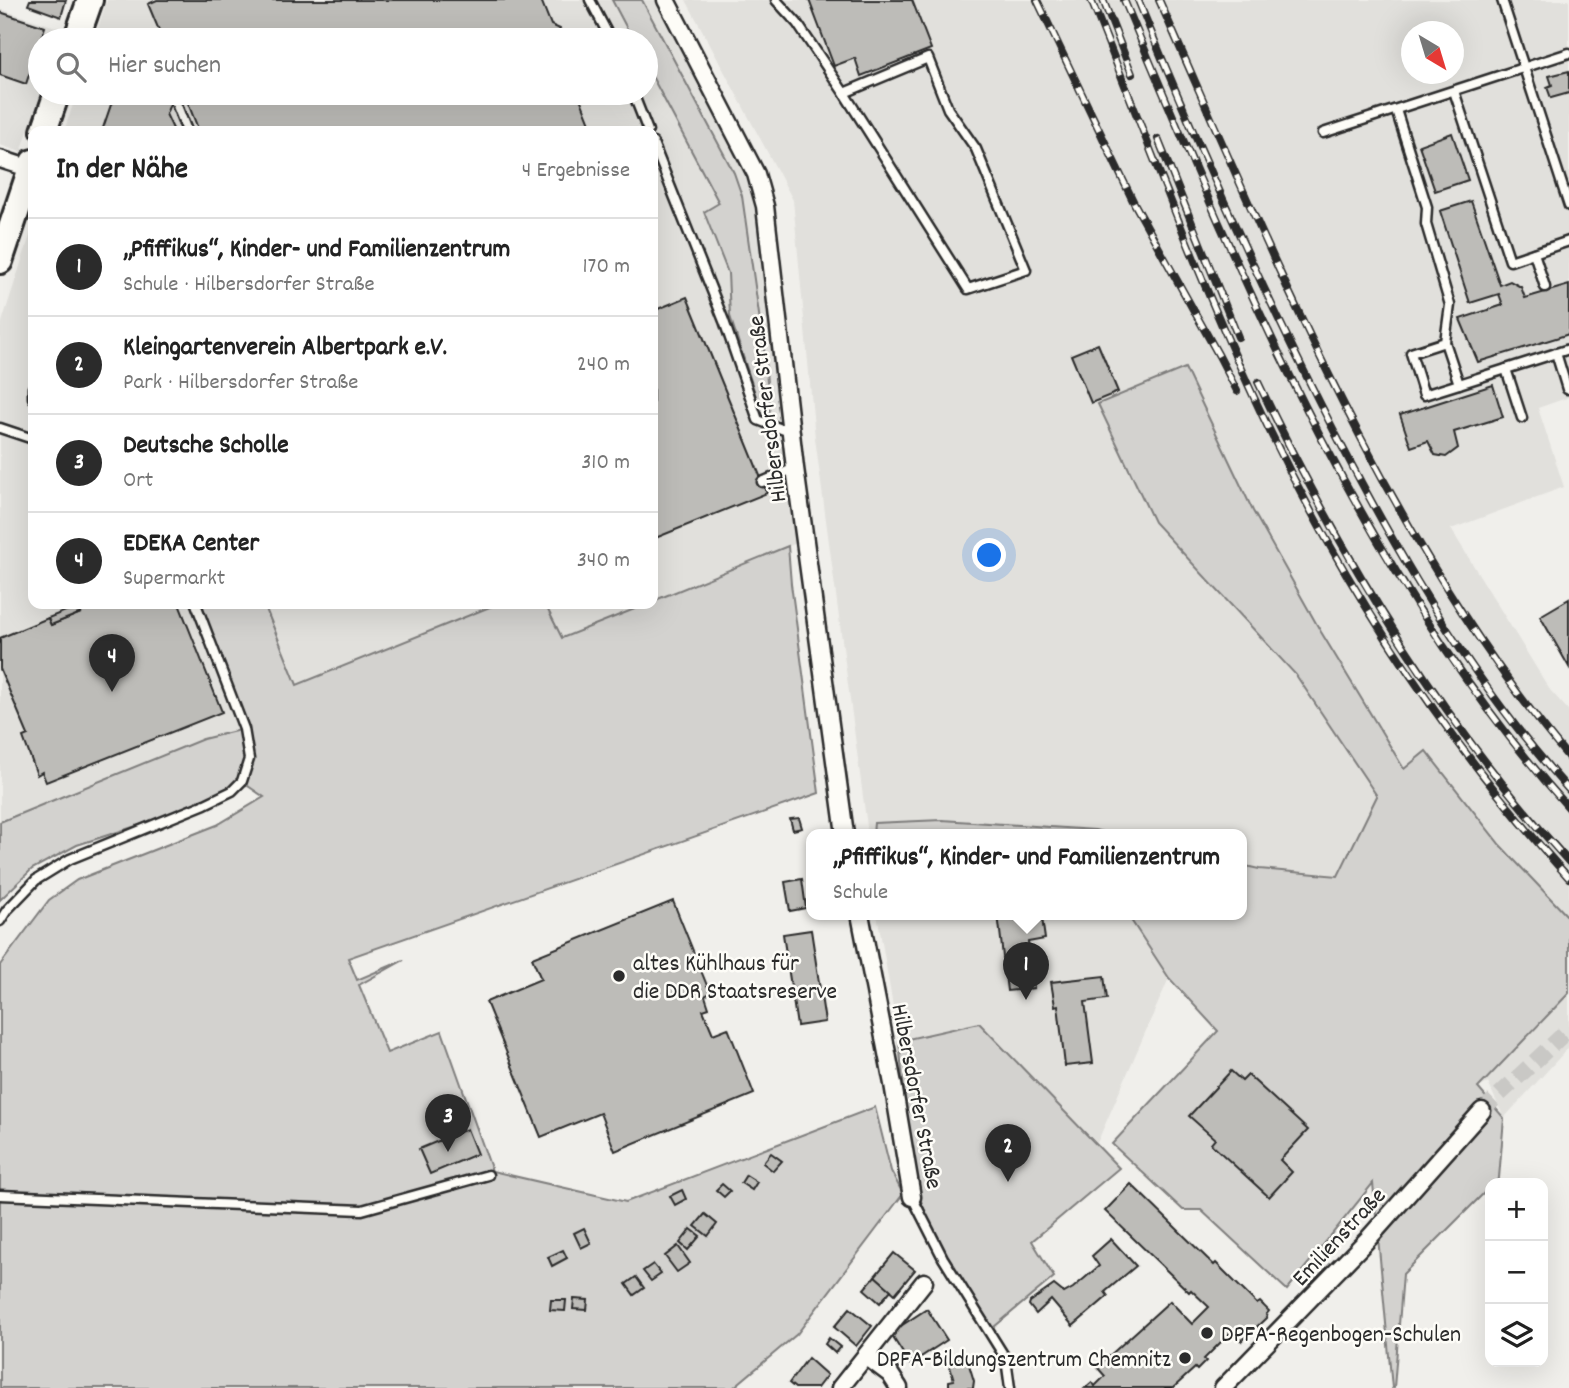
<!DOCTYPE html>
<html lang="de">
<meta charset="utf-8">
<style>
body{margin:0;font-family:Dekko,sans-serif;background:#f6f6f6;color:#222}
.controls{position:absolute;right:21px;bottom:21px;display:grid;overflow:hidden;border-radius:14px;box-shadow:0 7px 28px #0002}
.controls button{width:63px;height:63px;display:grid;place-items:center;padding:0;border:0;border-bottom:2px solid #e0e0e0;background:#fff;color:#222;font:35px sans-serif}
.compass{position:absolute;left:1401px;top:21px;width:63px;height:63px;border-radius:50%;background:#fff;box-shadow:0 7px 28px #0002;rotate:142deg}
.you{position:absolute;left:990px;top:556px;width:24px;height:24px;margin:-18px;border:5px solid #fff;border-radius:50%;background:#1a73e8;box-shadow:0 0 0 10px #1a73e833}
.badge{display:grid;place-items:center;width:46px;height:46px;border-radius:50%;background:#2b2b2b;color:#fff;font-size:23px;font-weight:700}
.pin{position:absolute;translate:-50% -58px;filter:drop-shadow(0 2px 4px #0008)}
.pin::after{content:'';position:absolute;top:37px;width:24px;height:21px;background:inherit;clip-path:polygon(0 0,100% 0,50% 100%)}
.popup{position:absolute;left:806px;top:829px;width:441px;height:91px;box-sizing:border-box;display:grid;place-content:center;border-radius:14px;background:#fff;filter:drop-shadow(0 2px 5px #0005);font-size:23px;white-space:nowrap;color:#767676}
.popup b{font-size:26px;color:#222}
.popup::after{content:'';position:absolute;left:50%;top:100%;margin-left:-14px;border:14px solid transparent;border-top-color:#fff}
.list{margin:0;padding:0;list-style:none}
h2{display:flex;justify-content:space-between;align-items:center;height:91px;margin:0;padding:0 28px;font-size:30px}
h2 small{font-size:23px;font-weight:400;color:#767676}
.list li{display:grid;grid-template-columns:46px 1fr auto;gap:21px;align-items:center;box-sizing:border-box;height:98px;padding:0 28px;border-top:2px solid #e0e0e0}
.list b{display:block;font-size:26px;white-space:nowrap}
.list p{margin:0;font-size:23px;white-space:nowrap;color:#767676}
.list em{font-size:23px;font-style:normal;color:#767676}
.icon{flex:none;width:38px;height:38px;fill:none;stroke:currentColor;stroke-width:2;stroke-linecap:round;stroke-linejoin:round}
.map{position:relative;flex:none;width:1569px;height:1388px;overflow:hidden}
.search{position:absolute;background:#fff;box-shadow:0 7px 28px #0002;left:28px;top:28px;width:630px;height:77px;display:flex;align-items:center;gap:18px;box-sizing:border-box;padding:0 24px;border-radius:38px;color:#767676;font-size:26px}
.panel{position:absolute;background:#fff;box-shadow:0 7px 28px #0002;left:28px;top:126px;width:630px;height:483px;border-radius:14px}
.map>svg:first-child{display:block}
</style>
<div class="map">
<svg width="1569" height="1388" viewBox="0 0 1569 1388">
<rect width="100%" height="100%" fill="#f0efeb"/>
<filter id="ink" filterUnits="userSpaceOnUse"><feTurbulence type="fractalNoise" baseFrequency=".0143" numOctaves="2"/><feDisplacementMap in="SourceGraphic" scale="14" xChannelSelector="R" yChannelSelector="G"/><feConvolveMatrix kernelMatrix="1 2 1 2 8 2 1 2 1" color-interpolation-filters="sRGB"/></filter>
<g filter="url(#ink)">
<g fill="#e1e0dc" fill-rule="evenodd">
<polygon points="107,0 663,0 754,175 802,541 653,601 653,131 64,131 77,93 646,93 646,40 94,40"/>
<path d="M 686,0 L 1569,0 L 1569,397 L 1538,408 L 1564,487 L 1451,529 L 1550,690 L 1569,711 L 1569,1047 L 1504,1118 L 1488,1083 L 1478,1088 L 1241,904 L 1241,834 L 868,834 L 815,438 L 793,200 ZM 1412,32 L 1454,32 L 1454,74 L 1412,74 Z"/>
<polygon points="0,9 62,29 58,40 40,40 41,93 21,152 0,145"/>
<polygon points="33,226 33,604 196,604 244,729 203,739 0,822 0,328"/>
<polygon points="264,604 497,604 297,685"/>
<polygon points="545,604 647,604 562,638"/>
<polygon points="877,914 1127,914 1169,978 1097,1143 979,1023 899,1041"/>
</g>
<g fill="#d3d2cf" stroke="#7f7e7d" stroke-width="2">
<polygon points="612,0 642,0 734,173 742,196 764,349 770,415 761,412 730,316 728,273 704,212 719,203 646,65 646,40 633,40"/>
<polygon points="1185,368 1253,511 1321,632 1404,769 1426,751 1500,845 1569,918 1569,993 1478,1088 1504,1118 1499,1178 1494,1183 1490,1183 1490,1187 1403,1274 1394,1388 1392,1388 1373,1183 1287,1290 1201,1210 1183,1210 1112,1144 1218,1031 1169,978 1127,914 1241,914 1241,865 1259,869 1338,876 1377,796 1296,675 1154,522 1098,404"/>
<polygon points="788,546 791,584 819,793 348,958 357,980 404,960 359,985 387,1053 442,1031 492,1171 626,1202 875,1107 891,1171 903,1194 797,1334 733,1388 0,1388 0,965 49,900 77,880 217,825 264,797 242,782 205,804 77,845 32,869 0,900 0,822 203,739 244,729 196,604 264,604 297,685 497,604 545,604 562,638 647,604 653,604 653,601"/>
<polygon points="942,820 1095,830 1110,834 873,834 874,823"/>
<path d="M 979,1023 L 1119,1168 L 1032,1241 L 1054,1277 L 988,1332 C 960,1281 927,1230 912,1173 L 899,1041 Z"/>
</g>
<g fill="#bdbcb8" stroke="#2b2b2b" stroke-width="2">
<polygon points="30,0 66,0 61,17 28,5"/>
<polygon points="157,0 541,0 551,25 560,29 556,38 562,40 163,40 148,4"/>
<polygon points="809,0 912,0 931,49 861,76 855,58 834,66"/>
<polygon points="0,12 45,27 26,84 0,75"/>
<polygon points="1569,71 1569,93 1551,98 1547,87 1552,85 1549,76"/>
<polygon points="115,93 158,93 168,96 170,104 166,114 174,131 102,131"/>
<polygon points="184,93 578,93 590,123 600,127 598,131 199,131"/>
<polygon points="1452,133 1468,180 1435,191 1419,145"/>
<polygon points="1471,201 1500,285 1510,281 1521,287 1525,298 1569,285 1569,334 1478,362 1460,319 1503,305 1499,294 1470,303 1440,211"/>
<polygon points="687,297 767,493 653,539 653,311"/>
<polygon points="1098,344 1118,392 1091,403 1071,355"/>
<polygon points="1493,385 1503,417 1454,432 1458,448 1446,457 1435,455 1428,441 1411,447 1400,415"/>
<polygon points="1569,599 1569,667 1540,616"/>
<polygon points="85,604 179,604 222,712 46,782 42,772 37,775 23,737 28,735 0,669 0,638 48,618 51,625 81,613 79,606"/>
<polygon points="78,606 81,613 51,625 48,618"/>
<polygon points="799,818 802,828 793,830 790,819"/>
<polygon points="802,879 806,908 790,911 785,882"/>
<polygon points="673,901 710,993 705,996 709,1008 703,1010 713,1034 728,1028 754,1094 615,1151 600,1113 541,1137 486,1002 541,979 532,958"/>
<polygon points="998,914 1024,914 1025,920 1042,918 1045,939 1028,942 1034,988 1007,991"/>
<polygon points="811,930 825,1022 797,1026 783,934"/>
<polygon points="1104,976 1107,999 1085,1002 1093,1063 1065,1066 1058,1005 1055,1006 1051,982"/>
<polygon points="1231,1071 1242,1081 1248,1075 1308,1130 1280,1160 1292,1172 1269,1197 1211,1144 1215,1139 1189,1116"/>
<polygon points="467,1129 477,1154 430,1174 419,1149"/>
<polygon points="771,1153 782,1161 773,1171 763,1163"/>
<polygon points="746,1175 757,1182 752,1190 741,1183"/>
<polygon points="722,1184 730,1191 724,1197 716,1190"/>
<polygon points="1131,1184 1214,1265 1216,1263 1257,1304 1260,1302 1269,1311 1266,1315 1267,1317 1242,1341 1232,1331 1204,1359 1206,1361 1197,1370 1195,1368 1173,1388 1085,1388 1092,1382 1095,1386 1105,1376 1097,1367 1170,1301 1192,1324 1209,1307 1191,1290 1189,1292 1105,1211"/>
<polygon points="682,1190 686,1199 675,1205 670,1196"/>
<polygon points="705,1214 717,1224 708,1236 695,1226"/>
<polygon points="584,1228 591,1243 581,1248 574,1233"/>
<polygon points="691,1229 700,1236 688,1250 680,1243"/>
<polygon points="1111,1239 1136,1266 1105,1292 1108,1296 1073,1326 1051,1300 1036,1314 1029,1305 1030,1302 1054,1285 1064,1293 1073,1288 1099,1266 1092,1256"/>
<polygon points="678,1246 690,1263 677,1272 665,1256"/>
<polygon points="563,1250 567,1258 552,1266 548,1257"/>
<polygon points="894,1253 915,1270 895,1294 875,1276"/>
<polygon points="653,1264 661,1274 651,1281 643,1271"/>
<polygon points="875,1276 891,1290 880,1303 864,1289"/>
<polygon points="636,1277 644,1288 634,1295 626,1284"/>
<polygon points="574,1299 588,1300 587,1310 573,1309"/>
<polygon points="551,1300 566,1300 565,1311 550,1310"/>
<polygon points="850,1308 872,1326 856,1346 834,1327"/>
<polygon points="927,1309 947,1340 910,1364 890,1333"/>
<polygon points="829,1338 840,1347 835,1353 825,1344"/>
<polygon points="966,1355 974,1381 973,1388 949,1388 949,1381 954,1380 948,1360"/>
<polygon points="808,1358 827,1375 817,1388 795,1388 789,1383"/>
</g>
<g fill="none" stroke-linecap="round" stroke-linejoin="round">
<polyline stroke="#c9c8c5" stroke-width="16" stroke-dasharray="16 8" stroke-linecap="butt" points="1482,1111 1569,1029"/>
<defs>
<g id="lane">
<polyline points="590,0 611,40"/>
<polyline points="776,0 797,23 844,93 968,289 1026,270 976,149 948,109 928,58 844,93"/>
<polyline points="1502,0 1569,206"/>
<polyline points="1454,91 1510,261 1569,241"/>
<polyline points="172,93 187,131"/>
<polyline points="633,93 648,131"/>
<polyline points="1396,110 1427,207 1426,224 1450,305 1445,342 1459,384 1424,395 1411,353 1445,342"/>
<polyline points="1323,133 1569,53"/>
<polyline points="653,143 724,321 758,420 792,433"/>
<polyline points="1534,253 1545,287"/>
<polyline points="1556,353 1567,389"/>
<polyline points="1506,369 1522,418"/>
<polyline points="1459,384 1569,349"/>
<polyline points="33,388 33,398"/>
<polyline points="0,428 33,439"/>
<polyline points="762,482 795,468"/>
<polyline points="0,921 7,910 36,880 70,859 205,804 232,791 242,781 249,759 244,729 196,604"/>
<polyline points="0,1195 362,1210 488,1175"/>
<polyline points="912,1197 943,1258 1006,1359 1010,1388"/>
</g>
<g id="street">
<polyline points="666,0 756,174 765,206 795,468 845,834"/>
<polyline points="0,159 31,169"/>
<polyline points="860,914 893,1084 912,1197"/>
<polyline points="866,1356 890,1374 899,1388"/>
<polyline points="840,1388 924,1282"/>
<polyline points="1223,1388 1368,1239 1482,1111"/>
</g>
<g id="primary">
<polyline points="76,40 90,0"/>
<polyline points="44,131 57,93"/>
<polyline points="0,261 33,162"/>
</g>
</defs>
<use href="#lane" stroke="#2b2b2b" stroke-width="13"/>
<use href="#street" stroke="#2b2b2b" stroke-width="21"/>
<use href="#primary" stroke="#2b2b2b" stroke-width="30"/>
<use href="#lane" stroke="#fdfcf7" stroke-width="8"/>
<use href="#street" stroke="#fdfcf7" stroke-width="16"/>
<use href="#primary" stroke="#fdfcf7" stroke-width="24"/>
<defs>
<g id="rail">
<polyline points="1037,0 1134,203 1219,356 1237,391"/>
<path d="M 1091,0 C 1148,141 1200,284 1265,421 C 1344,586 1446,742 1569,878"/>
<polyline points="1103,0 1132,74"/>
<path d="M 1124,0 C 1240,276 1366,584 1569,808"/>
<path d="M 1138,0 C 1187,121 1240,240 1297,357 C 1372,510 1455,663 1569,790"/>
<path d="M 1159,0 C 1273,256 1387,542 1569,758"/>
<polyline points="1158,139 1238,337"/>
<path d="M 1258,382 C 1340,555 1440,721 1569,862"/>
</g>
</defs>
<use href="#rail" stroke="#2b2b2b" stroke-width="8"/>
<use href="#rail" stroke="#fdfcf7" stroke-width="5" stroke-dasharray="16" stroke-linecap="butt"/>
</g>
</g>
<g fill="#2b2b2b" stroke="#fdfcf7" stroke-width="2.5">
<circle cx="619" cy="976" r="7"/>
<circle cx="1207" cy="1333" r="7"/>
<circle cx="1185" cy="1358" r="7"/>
</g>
<g text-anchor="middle" stroke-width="5" stroke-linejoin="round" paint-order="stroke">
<g font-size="24" fill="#2b2b2b" stroke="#fdfcf7">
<text transform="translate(766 409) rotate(-97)" y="8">Hilbersdorfer Straße</text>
<text transform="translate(918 1096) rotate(79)" y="8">Hilbersdorfer Straße</text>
<text transform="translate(1338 1236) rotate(-47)" y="8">Emilienstraße</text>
</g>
<g font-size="24" fill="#2b2b2b" stroke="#fdfcf7" text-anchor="start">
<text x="633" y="970">altes Kühlhaus für<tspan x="633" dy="28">die DDR Staatsreserve</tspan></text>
<text x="1221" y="1341">DPFA-Regenbogen-Schulen</text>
<text x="1171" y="1366" text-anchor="end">DPFA-Bildungszentrum Chemnitz</text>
</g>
</g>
</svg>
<div class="controls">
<button>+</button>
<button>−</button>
<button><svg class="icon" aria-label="layers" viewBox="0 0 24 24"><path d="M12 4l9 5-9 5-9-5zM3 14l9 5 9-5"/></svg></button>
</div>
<svg class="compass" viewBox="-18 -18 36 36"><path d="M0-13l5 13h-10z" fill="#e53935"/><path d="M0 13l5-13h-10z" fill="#767676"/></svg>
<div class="you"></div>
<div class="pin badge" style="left:1026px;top:1000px">1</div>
<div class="popup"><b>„Pfiffikus“, Kinder- und Familienzentrum</b>Schule</div>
<div class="pin badge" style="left:1008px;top:1182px">2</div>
<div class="pin badge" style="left:448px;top:1152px">3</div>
<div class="pin badge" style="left:112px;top:692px">4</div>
<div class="search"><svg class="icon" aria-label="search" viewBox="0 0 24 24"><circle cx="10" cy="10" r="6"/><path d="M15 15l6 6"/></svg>Hier suchen</div>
<section class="panel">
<h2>In der Nähe<small>4 Ergebnisse</small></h2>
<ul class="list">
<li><span class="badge">1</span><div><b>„Pfiffikus“, Kinder- und Familienzentrum</b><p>Schule · Hilbersdorfer Straße</p></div><em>170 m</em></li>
<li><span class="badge">2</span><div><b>Kleingartenverein Albertpark e.V.</b><p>Park · Hilbersdorfer Straße</p></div><em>240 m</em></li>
<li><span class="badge">3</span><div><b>Deutsche Scholle</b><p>Ort</p></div><em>310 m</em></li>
<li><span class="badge">4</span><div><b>EDEKA Center</b><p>Supermarkt</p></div><em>340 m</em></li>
</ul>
</section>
</div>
